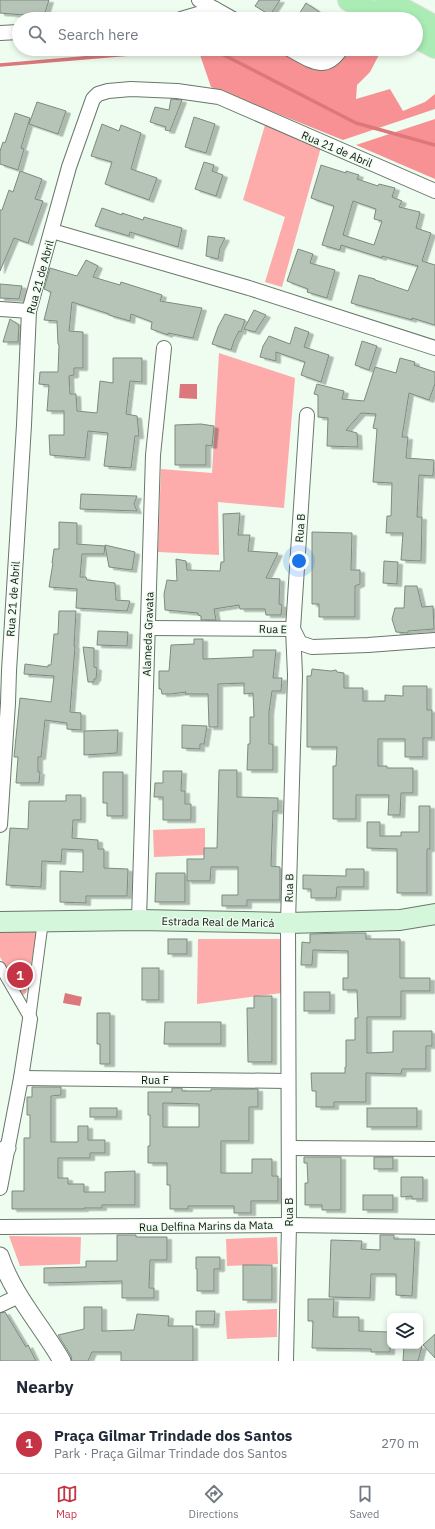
<!DOCTYPE html>
<meta charset="utf-8">
<style>
body{margin:0;font-family:"IBM Plex Sans",sans-serif;background:#f6f6f7;color:#1f2937}
.controls{position:absolute;right:12px;bottom:12px;display:grid;overflow:hidden;border-radius:8px;box-shadow:0 2px 6px #0003}
.controls button{width:36px;height:36px;display:grid;place-items:center;padding:0;border:0;border-bottom:1px solid #e0e1e3;background:#fff;color:#1f2937;font:20px sans-serif}
.you{position:absolute;left:299px;top:561px;width:14px;height:14px;margin:-10px;border:3px solid #fff;border-radius:50%;background:#1a73e8;box-shadow:0 0 0 6px #1a73e833}
.badge{display:grid;place-items:center;width:26px;height:26px;border-radius:50%;background:#c53445;color:#fff;font-size:13px;font-weight:700}
.pin{position:absolute;translate:-50% -50%;border:2px solid #fff;box-shadow:0 1px 4px #0006}
.list{margin:0;padding:0;list-style:none}
h2{display:flex;justify-content:space-between;align-items:center;height:52px;margin:0;padding:0 16px;font-size:17px}
h2 small{font-size:13px;font-weight:400;color:#747a83}
.list li{display:grid;grid-template-columns:26px 1fr auto;gap:12px;align-items:center;box-sizing:border-box;height:60px;padding:0 16px;border-top:1px solid #e0e1e3}
.list b{display:block;font-size:15px;white-space:nowrap}
.list p{margin:0;font-size:13px;white-space:nowrap;color:#747a83}
.list em{font-size:13px;font-style:normal;color:#747a83}
.icon{flex:none;width:22px;height:22px;fill:none;stroke:currentColor;stroke-width:2;stroke-linecap:round;stroke-linejoin:round}
.map{position:relative;flex:none;width:435px;height:1361px;overflow:hidden}
.search{position:absolute;background:#fff;box-shadow:0 2px 6px #0003;left:12px;right:12px;top:12px;height:44px;display:flex;align-items:center;gap:10px;box-sizing:border-box;padding:0 14px;border-radius:22px;color:#747a83;font-size:15px}
.sheet{height:112px;background:#fff}
nav{display:flex;justify-content:space-around;align-items:center;box-sizing:border-box;height:56px;border-top:1px solid #e0e1e3;background:#fff;font-size:11px;color:#747a83}
nav a{display:grid;justify-items:center;gap:2px}
nav .on{color:#c53445}
.map>svg:first-child{display:block}
</style>
<div class="map">
<svg width="435" height="1361" viewBox="0 0 435 1361">
<defs>
<filter id="shadow"><feDropShadow dx="4.5" dy="2.5" stdDeviation="0" flood-color="#0004"/></filter>
</defs>
<rect width="100%" height="100%" fill="#eefdef"/>
<g fill="#fdabab">
<polygon points="265,125 321,147 282,287 265,282 285,217 243,200"/>
<polygon points="219,353 295,378 284,508 218,502 219,555 158,552 161,469 212,473"/>
<polygon points="205,828 205,855 154,857 153,830"/>
<polygon points="0,925 37,930 26,993 23,995 19,992 0,957"/>
<polygon points="198,939 282,939 282,993 197,1004"/>
<polygon points="9,1236 81,1237 80,1264 20,1266"/>
<polygon points="277,1237 278,1264 227,1266 226,1239"/>
<polygon points="277,1309 277,1337 227,1339 225,1311"/>
</g>
<g fill="#f89193">
<polygon points="198,49 277,49 311,66 333,64 355,49 382,49 370,72 357,85 356,99 390,89 403,111 425,102 435,94 435,109 343,140 211,87"/>
<polygon points="435,119 435,179 356,145"/>
</g>
<g fill="#dc787b">
<polygon points="180,384 197,384 197,399 179,398"/>
<polygon points="65,993 82,997 80,1006 63,1003"/>
</g>
<g fill="none" stroke-linecap="round" stroke-linejoin="round">
<polyline stroke="#dc787b" stroke-width="3.5" points="0,65 154,52 214,50 356,123 435,145"/>
</g>
<g fill="#b6c4b7" stroke="#7d8b7e" fill-rule="evenodd" filter="url(#shadow)">
<polygon points="0,0 49,0 43,19 23,19 24,15 0,13"/>
<polygon points="259,0 280,0 270,15 255,6"/>
<polygon points="306,3 321,13 317,19 296,19"/>
<polygon points="171,99 182,100 170,131 165,130 166,127 150,122 155,107 169,110"/>
<polygon points="37,102 66,111 58,134 29,124"/>
<polygon points="15,113 30,118 21,148 24,149 18,170 0,164 0,151 3,142 5,143"/>
<polygon points="194,117 215,124 206,153 185,147"/>
<polygon points="102,124 119,131 121,125 141,133 131,169 157,178 149,200 105,184 112,162 91,156"/>
<polygon points="204,162 214,165 212,171 223,175 216,196 195,189"/>
<path d="M 321,165 L 346,173 L 346,171 L 359,175 L 357,179 L 378,186 L 379,184 L 395,188 L 392,197 L 402,201 L 399,207 L 420,212 L 416,228 L 431,233 L 422,261 L 435,265 L 435,325 L 412,318 L 412,320 L 351,303 L 359,275 L 375,279 L 375,280 L 408,291 L 418,266 L 382,256 L 382,258 L 341,245 L 340,250 L 322,245 L 334,206 L 311,198 ZM 353,201 L 376,209 L 374,219 L 382,221 L 374,245 L 343,235 Z"/>
<polygon points="20,171 42,179 35,199 43,201 28,243 14,238 0,271 0,210 2,210 9,190 13,192"/>
<polygon points="102,208 122,215 122,213 143,220 144,217 182,228 178,247 130,232 129,236 95,226"/>
<polygon points="208,236 225,238 220,248 218,259 206,256"/>
<polygon points="298,249 313,254 310,263 335,270 327,298 307,292 308,289 287,281"/>
<polygon points="86,260 98,266 93,277 120,285 121,282 162,295 160,301 202,308 193,338 168,333 168,335 151,329 152,322 131,314 130,321 109,315 109,314 72,302 69,331 83,332 83,368 74,368 74,375 69,376 70,394 76,394 77,411 97,413 100,381 113,383 113,358 142,358 142,382 130,381 126,414 137,416 139,436 135,436 131,468 104,466 108,433 88,431 85,458 50,455 49,435 64,435 64,411 47,411 49,385 39,384 40,372 58,372 59,345 58,344 57,321 44,320 51,292 44,289 50,268 77,276"/>
<polygon points="0,284 22,286 19,299 0,298"/>
<polygon points="254,310 266,315 255,332 244,329"/>
<polygon points="225,314 245,320 241,332 239,331 234,341 231,350 212,344 218,327"/>
<polygon points="10,319 19,325 18,342 3,342"/>
<polygon points="295,327 309,332 304,347 329,355 321,382 301,375 305,362 276,352 276,361 260,357 263,346 269,336 290,344"/>
<polygon points="362,341 377,346 369,370 355,365"/>
<polygon points="400,358 415,362 414,365 435,372 435,384 429,400 409,393 402,437 408,437 406,458 434,460 433,476 419,475 417,517 422,517 421,561 401,560 403,533 386,533 387,516 391,516 392,483 373,482 377,429 373,428 376,414 361,413 346,430 357,433 358,447 327,446 328,418 318,417 318,395 314,394 317,384 344,391 342,399 364,401 375,367 396,373"/>
<polygon points="201,424 214,426 212,446 206,445 206,465 175,465 175,425"/>
<polygon points="81,494 137,496 134,504 137,511 80,509"/>
<polygon points="240,513 238,535 250,535 248,551 278,553 266,578 280,579 279,604 282,605 281,615 266,615 265,609 240,609 239,605 214,609 216,620 201,620 201,616 198,615 198,613 165,610 164,594 167,580 177,581 176,559 186,561 187,570 220,571 221,562 224,562 223,514"/>
<polygon points="59,522 77,523 77,544 105,546 104,554 82,554 80,577 86,577 87,580 115,583 116,600 130,601 127,611 76,608 77,589 49,587 53,563 52,563 54,549 59,549"/>
<polygon points="312,532 352,533 351,570 360,570 360,584 355,586 355,617 319,617 319,604 312,604"/>
<polygon points="105,545 135,552 132,570 109,567"/>
<polygon points="384,561 398,562 397,584 383,583"/>
<polygon points="405,586 417,586 422,607 433,606 434,629 408,631 408,633 396,632 392,619 395,608 404,608"/>
<polygon points="59,611 76,611 74,646 75,646 70,712 81,713 81,730 67,729 67,723 45,720 41,757 38,757 38,772 40,772 39,783 16,783 18,757 14,757 20,698 51,702 54,676 24,674 25,664 48,667 48,665 51,665 54,634 58,634"/>
<polygon points="98,631 128,632 127,646 97,645"/>
<polygon points="194,639 203,639 203,659 253,657 253,650 276,650 273,678 282,678 281,691 272,691 269,712 269,744 273,744 273,770 247,770 248,744 250,744 250,717 254,717 253,693 244,694 244,683 218,684 218,727 209,727 208,694 185,694 186,692 170,694 162,694 161,689 159,689 159,671 169,671 171,645 194,644"/>
<polygon points="83,647 94,648 94,667 97,668 96,679 94,679 94,682 88,682"/>
<polygon points="312,669 331,671 336,670 337,672 344,673 344,688 363,688 363,701 385,701 385,695 403,696 403,686 427,686 427,710 432,710 432,738 423,738 423,757 405,757 405,739 378,739 378,766 387,766 387,768 413,768 413,793 401,793 400,815 388,815 389,795 356,795 356,819 333,819 333,766 336,766 337,747 307,747 307,676 311,676"/>
<polygon points="182,725 207,726 204,744 200,744 200,749 182,748"/>
<polygon points="118,730 117,753 84,755 84,731"/>
<polygon points="219,770 237,770 237,797 278,798 278,811 273,811 271,866 280,867 280,900 247,900 247,906 222,906 222,895 238,895 238,867 211,867 210,881 187,881 187,859 204,859 204,848 217,848"/>
<polygon points="163,771 182,771 181,791 185,791 185,804 191,804 191,820 163,820 163,797 154,797 155,783 163,783"/>
<polygon points="103,772 123,772 123,816 107,816 107,803 103,803"/>
<polygon points="66,795 81,795 81,820 73,820 72,838 98,840 98,849 104,849 104,868 128,869 127,896 86,896 86,903 60,902 60,871 83,872 83,850 62,849 61,862 42,861 41,887 6,885 10,828 28,829 29,801 66,801"/>
<polygon points="419,806 430,806 430,849 427,849 427,893 397,893 397,849 367,848 367,822 380,822 380,836 401,836 401,832 419,832"/>
<polygon points="346,869 364,869 364,887 337,887 336,898 311,898 311,889 303,889 303,875 346,876"/>
<polygon points="156,873 185,873 185,902 155,902"/>
<polygon points="348,933 366,933 366,939 400,939 400,978 430,978 430,991 401,991 401,1017 367,1017 367,1053 393,1052 393,1031 432,1031 432,1046 426,1046 426,1069 402,1069 401,1074 366,1073 366,1102 334,1102 334,1107 316,1107 316,1091 312,1091 311,1073 345,1073 345,1067 346,1067 346,1040 355,1040 355,1018 358,1018 357,990 343,990 343,978 348,978 348,951 313,950 312,965 301,965 302,942 310,943 310,934"/>
<rect x="168" y="939" width="19" height="15"/>
<rect x="142" y="968" width="17" height="32"/>
<rect x="304" y="992" width="26" height="19"/>
<polygon points="254,996 272,996 272,1062 248,1062 247,1008 254,1008"/>
<polygon points="97,1013 110,1013 110,1064 100,1064 100,1044 97,1044"/>
<polygon points="165,1022 221,1022 221,1044 164,1044"/>
<polygon points="32,1087 61,1087 61,1095 51,1096 51,1142 78,1142 78,1126 88,1126 88,1140 105,1140 105,1153 90,1153 90,1158 58,1158 58,1178 68,1178 68,1184 84,1184 84,1192 105,1192 105,1172 135,1171 135,1205 102,1205 102,1208 84,1208 84,1209 12,1209 12,1191 24,1191 24,1138 30,1138 30,1115 27,1115 27,1097 32,1097"/>
<path d="M 172,1088 L 182,1088 L 182,1091 L 211,1091 L 211,1089 L 258,1089 L 258,1107 L 249,1107 L 249,1141 L 221,1141 L 221,1173 L 252,1173 L 252,1159 L 272,1159 L 272,1176 L 278,1176 L 278,1201 L 251,1201 L 251,1213 L 234,1213 L 234,1206 L 188,1206 L 188,1209 L 170,1209 L 170,1185 L 167,1185 L 167,1163 L 148,1163 L 148,1146 L 150,1146 L 150,1115 L 148,1115 L 148,1092 L 172,1092 ZM 163,1103 L 199,1104 L 199,1127 L 163,1127 Z"/>
<rect x="90" y="1108" width="27" height="9"/>
<rect x="367" y="1108" width="50" height="19"/>
<polygon points="304,1157 341,1157 341,1210 322,1210 322,1205 305,1205 305,1183 308,1183 307,1163 304,1163"/>
<rect x="374" y="1157" width="19" height="12"/>
<polygon points="401,1177 423,1177 423,1199 412,1199 412,1196 401,1197"/>
<rect x="363" y="1195" width="30" height="15"/>
<polygon points="117,1235 136,1235 136,1237 167,1237 167,1260 150,1260 149,1288 154,1288 154,1298 122,1298 122,1281 44,1283 44,1268 86,1267 86,1261 117,1261"/>
<polygon points="380,1235 394,1235 394,1239 415,1239 412,1296 396,1295 396,1274 371,1274 370,1298 329,1297 331,1240 362,1241 361,1249 380,1250"/>
<polygon points="196,1257 220,1257 220,1269 214,1269 214,1291 197,1291 197,1269 196,1269"/>
<rect x="243" y="1265" width="29" height="35"/>
<polygon points="308,1299 334,1299 333,1317 359,1317 359,1331 390,1332 390,1352 371,1352 371,1349 312,1348 313,1321 308,1321"/>
<polygon points="84,1307 102,1307 102,1331 134,1330 137,1314 169,1316 168,1326 193,1326 193,1361 121,1361 121,1352 92,1352 88,1361 72,1361 71,1356 58,1335 84,1329"/>
<polygon points="196,1311 215,1311 214,1325 196,1325"/>
<polygon points="5,1312 26,1347 28,1345 36,1361 0,1361 0,1313"/>
<polygon points="435,1334 435,1358 423,1345"/>
<polygon points="404,1346 422,1346 418,1361 403,1361"/>
</g>
<g fill="none" stroke-linecap="round" stroke-linejoin="round">
<defs>
<g id="pedestrian">
<polyline points="0,967 30,1019"/>
<polyline points="30,1019 43,921"/>
</g>
<g id="minor">
<polyline points="199,0 233,19"/>
<polyline points="181,19 215,9"/>
<polyline points="0,33 19,32"/>
<path d="M 289,49 C 310,60 325,74 341,49"/>
<polyline points="52,231 249,288 435,348"/>
<polyline points="0,309 29,311"/>
<polyline points="149,628 293,629 300,643 312,647 368,645 435,640"/>
<polyline points="0,825 8,703 9,671 24,425 29,311 69,167 93,99 98,94 108,91 131,89 177,91 219,97 435,191"/>
<polyline points="139,920 153,455 164,348"/>
<polyline points="21,1078 288,1081"/>
<polyline points="289,1148 435,1149"/>
<polyline points="0,1188 21,1078 30,1019"/>
<polyline points="0,1227 289,1225 435,1227"/>
<polyline points="0,1305 19,1296"/>
<polyline points="286,1361 289,1225 288,923 295,675 293,629 307,415"/>
</g>
<g id="tertiary">
<polyline points="0,1153 7,1148"/>
<path d="M 0,1256 C 13,1295 42,1326 62,1361"/>
</g>
<polyline id="secondary" points="0,922 139,920 288,923 400,920 435,914"/>
<g id="primary">
<polyline points="349,0 384,19"/>
<polyline points="386,0 435,27"/>
<polyline points="416,37 435,47"/>
</g>
</defs>
<use href="#pedestrian" stroke="#6a776b" stroke-width="12"/>
<use href="#minor" stroke="#6a776b" stroke-width="16"/>
<use href="#tertiary" stroke="#6a776b" stroke-width="19"/>
<use href="#secondary" stroke="#6a776b" stroke-width="22"/>
<use href="#primary" stroke="#dddedd" stroke-width="24"/>
<use href="#pedestrian" stroke="#fff" stroke-width="10"/>
<use href="#minor" stroke="#fff" stroke-width="14"/>
<use href="#tertiary" stroke="#fff" stroke-width="17"/>
<use href="#secondary" stroke="#d4f6da" stroke-width="20"/>
<use href="#primary" stroke="#aaecb4" stroke-width="22"/>
</g>
<g text-anchor="middle" stroke-width="3" stroke-linejoin="round" paint-order="stroke">
<g font-size="11" fill="#0f140f" stroke="#eefdef">
<text transform="translate(337 149) rotate(23)" y="4">Rua 21 de Abril</text>
<text transform="translate(40 277) rotate(-75)" y="4">Rua 21 de Abril</text>
<text transform="translate(300 528) rotate(-86)" y="4">Rua B</text>
<text transform="translate(13 599) rotate(-86)" y="4">Rua 21 de Abril</text>
<text transform="translate(273 629) rotate(1)" y="4">Rua E</text>
<text transform="translate(148 634) rotate(-88)" y="4">Alameda Gravata</text>
<text transform="translate(289 888) rotate(-89)" y="4">Rua B</text>
<text transform="translate(218 922) rotate(1)" y="4">Estrada Real de Maricá</text>
<text x="155" y="1084">Rua F</text>
<text transform="translate(289 1212) rotate(-90)" y="4">Rua B</text>
<text transform="translate(206 1226) rotate(-1)" y="4">Rua Delfina Marins da Mata</text>
</g>
</g>
</svg>
<div class="controls">
<button><svg class="icon" aria-label="layers" viewBox="0 0 24 24"><path d="M12 4l9 5-9 5-9-5zM3 14l9 5 9-5"/></svg></button>
</div>
<div class="you"></div>
<div class="pin badge" style="left:20px;top:975px">1</div>
<div class="search"><svg class="icon" aria-label="search" viewBox="0 0 24 24"><circle cx="10" cy="10" r="6"/><path d="M15 15l6 6"/></svg>Search here</div>
</div>
<section class="sheet">
<h2>Nearby<small></small></h2>
<ul class="list">
<li><span class="badge">1</span><div><b>Praça Gilmar Trindade dos Santos</b><p>Park · Praça Gilmar Trindade dos Santos</p></div><em>270 m</em></li>
</ul>
</section>
<nav>
<a class="on"><svg class="icon" aria-label="map" viewBox="0 0 24 24"><path d="M3 6l6-2 6 2 6-2v14l-6 2-6-2-6 2zM9 4v14M15 6v14"/></svg>Map</a>
<a><svg class="icon" aria-label="directions" viewBox="0 0 24 24"><path d="M12 3l9 9-9 9-9-9zM9 14v-3h6M13 9l2 2-2 2"/></svg>Directions</a>
<a><svg class="icon" aria-label="saved" viewBox="0 0 24 24"><path d="M7 4h10v16l-5-4-5 4z"/></svg>Saved</a>
</nav>
